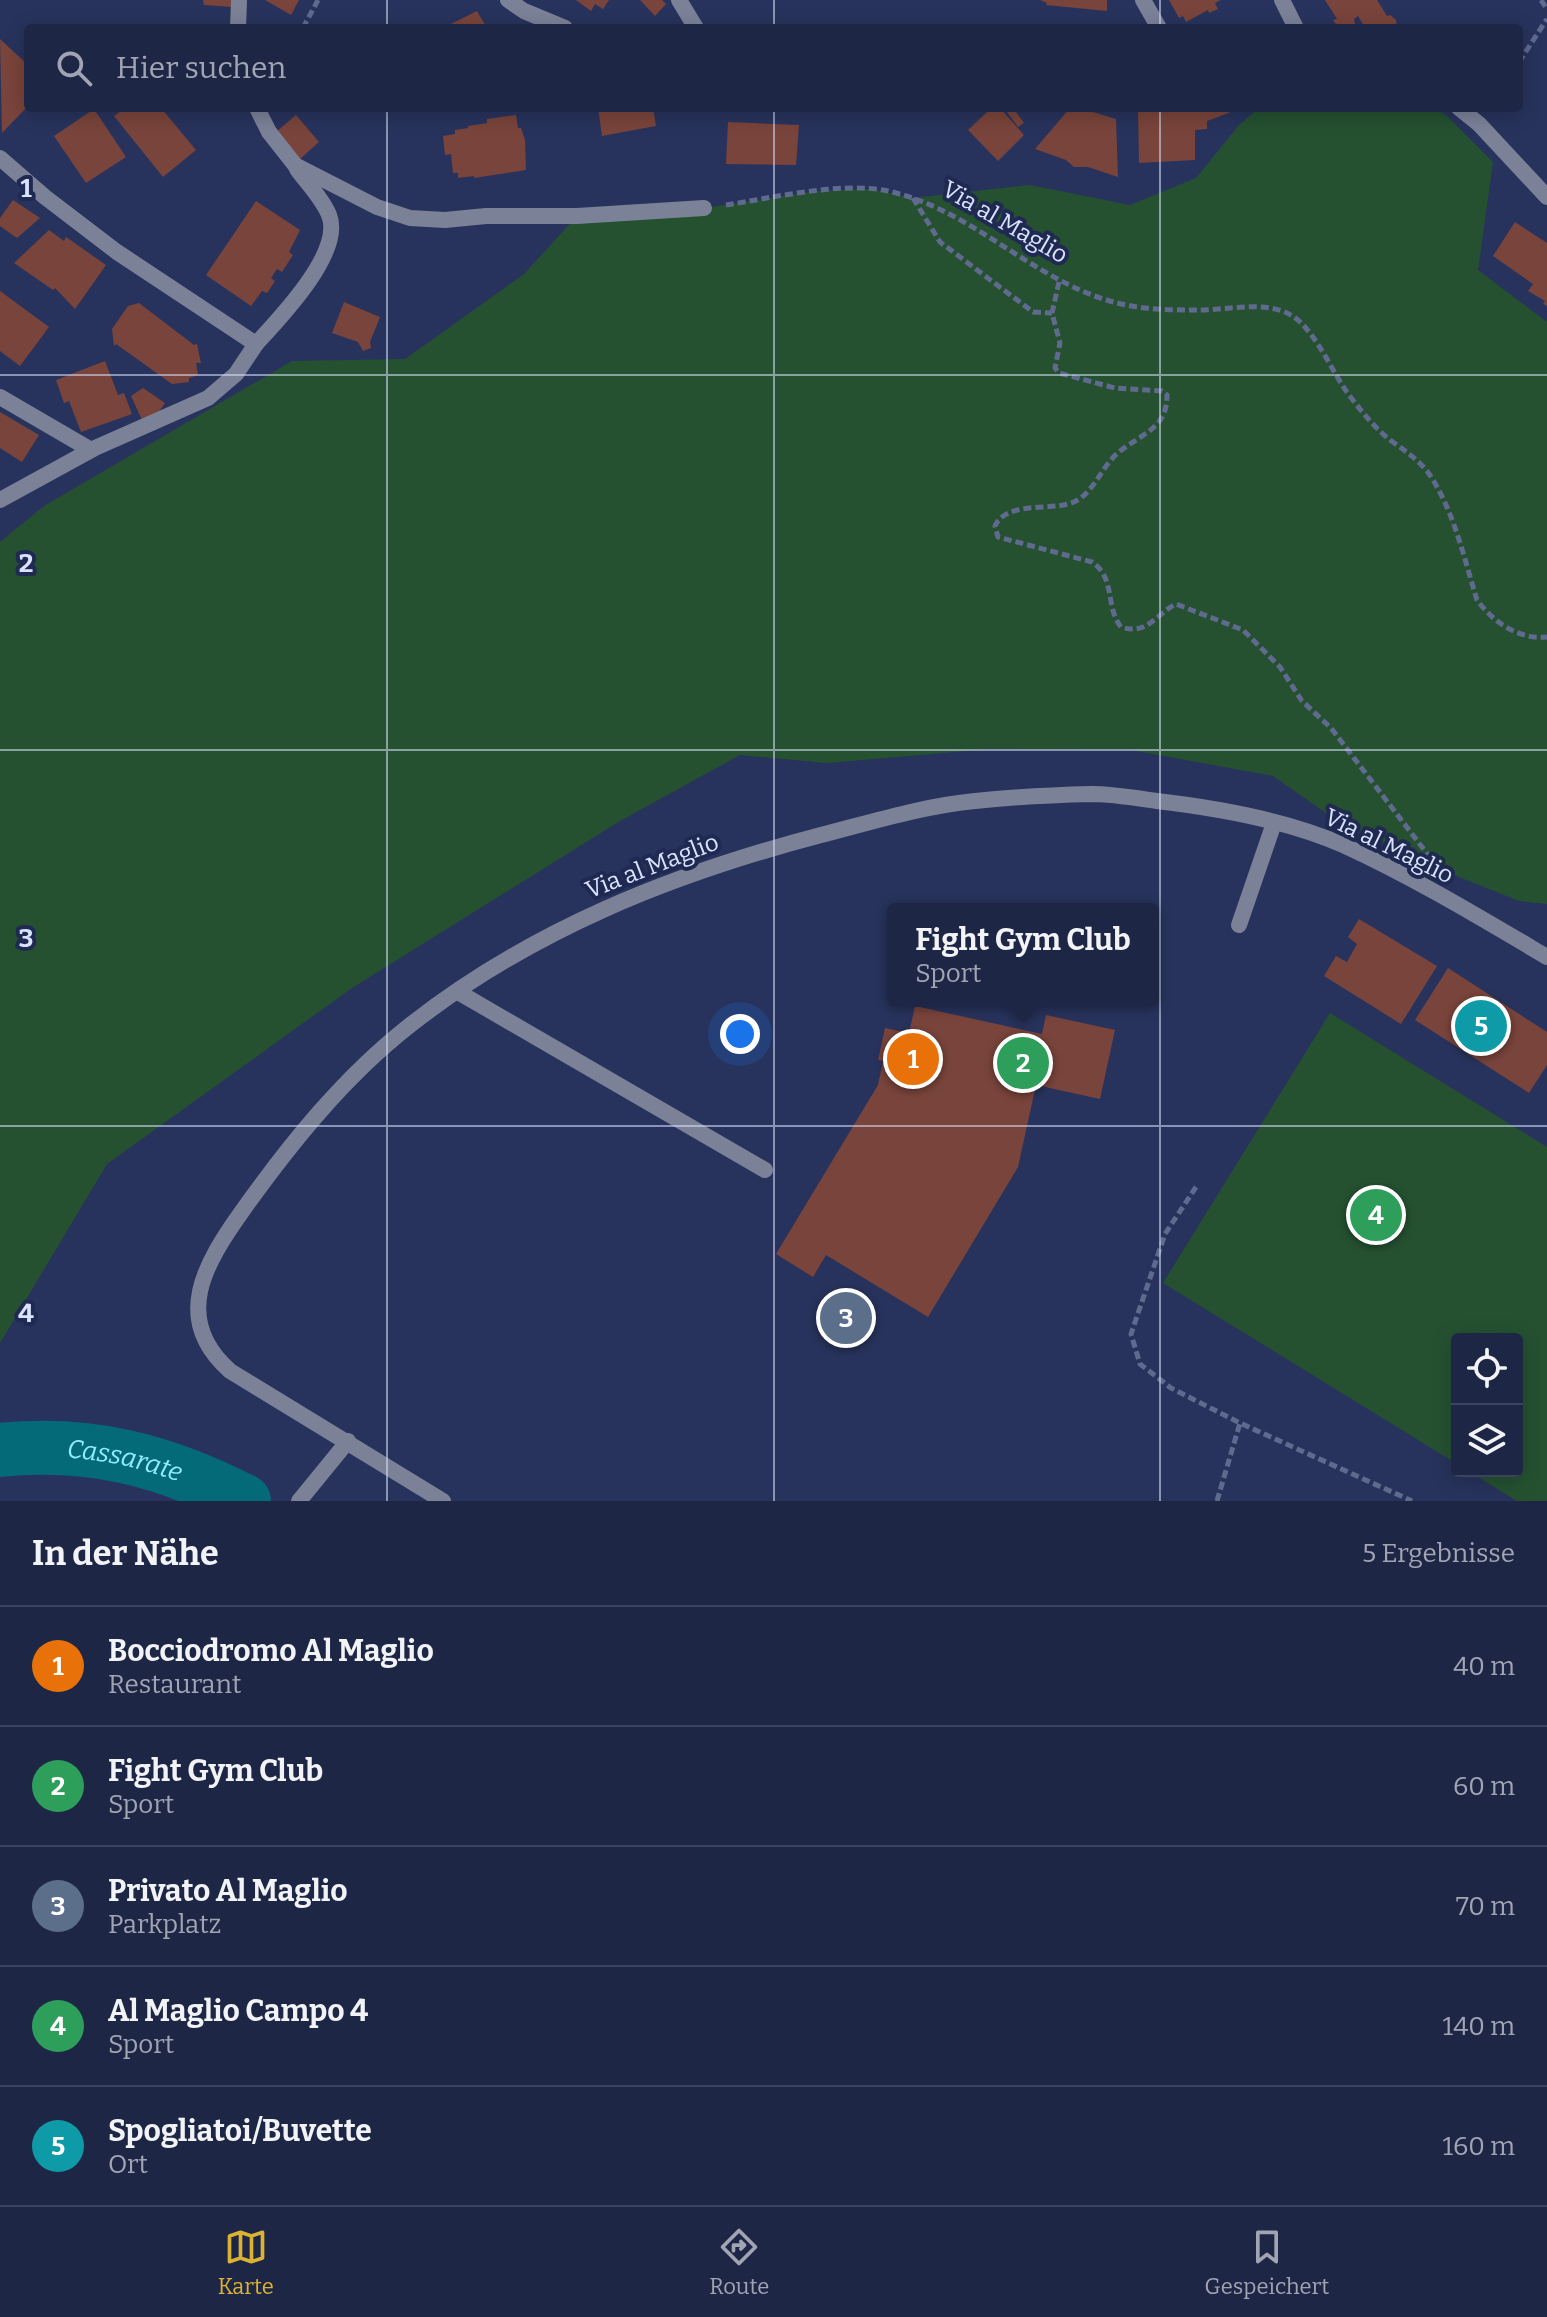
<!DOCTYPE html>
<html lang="de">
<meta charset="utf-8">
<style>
body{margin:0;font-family:Bitter,serif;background:#262e4d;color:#f1f3f6}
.controls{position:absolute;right:24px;bottom:24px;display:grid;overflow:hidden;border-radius:8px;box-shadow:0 4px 20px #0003}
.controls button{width:72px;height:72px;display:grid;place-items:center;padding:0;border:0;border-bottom:2px solid #3c435f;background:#1e2646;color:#f1f3f6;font:40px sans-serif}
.you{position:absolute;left:740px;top:1034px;width:28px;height:28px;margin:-20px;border:6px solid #fff;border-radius:50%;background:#1a73e8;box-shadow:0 0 0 12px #1a73e833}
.badge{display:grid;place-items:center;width:52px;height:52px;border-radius:50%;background:#dab333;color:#fff;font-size:26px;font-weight:700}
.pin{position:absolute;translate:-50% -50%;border:4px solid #fff;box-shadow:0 2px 8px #0006}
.popup{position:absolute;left:887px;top:903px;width:272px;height:104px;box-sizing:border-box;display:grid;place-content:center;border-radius:8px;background:#1e2646;filter:drop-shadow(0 2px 6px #0005);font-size:26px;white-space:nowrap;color:#a1a5b3}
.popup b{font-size:30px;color:#f1f3f6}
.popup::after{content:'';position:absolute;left:50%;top:100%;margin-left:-16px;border:16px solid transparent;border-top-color:#1e2646}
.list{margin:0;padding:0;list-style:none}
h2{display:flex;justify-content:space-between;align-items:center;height:104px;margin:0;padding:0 32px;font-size:34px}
h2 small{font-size:26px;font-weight:400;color:#a1a5b3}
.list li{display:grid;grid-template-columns:52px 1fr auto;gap:24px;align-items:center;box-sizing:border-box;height:120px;padding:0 32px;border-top:2px solid #3c435f}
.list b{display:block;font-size:30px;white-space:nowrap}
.list p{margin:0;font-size:26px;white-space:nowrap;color:#a1a5b3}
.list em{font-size:26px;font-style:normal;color:#a1a5b3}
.icon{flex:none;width:44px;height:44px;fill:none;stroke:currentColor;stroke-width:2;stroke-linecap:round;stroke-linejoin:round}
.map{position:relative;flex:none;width:1547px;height:1501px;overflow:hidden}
.search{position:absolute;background:#1e2646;box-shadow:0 4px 20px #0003;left:24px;right:24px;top:24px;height:88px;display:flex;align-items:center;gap:20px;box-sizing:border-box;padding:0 28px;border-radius:8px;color:#a1a5b3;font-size:30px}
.sheet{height:704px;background:#1e2646}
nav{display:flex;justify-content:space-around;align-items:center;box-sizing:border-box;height:112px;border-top:2px solid #3c435f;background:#1e2646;font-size:22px;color:#a1a5b3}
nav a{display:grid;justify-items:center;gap:4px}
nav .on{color:#dab333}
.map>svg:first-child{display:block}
</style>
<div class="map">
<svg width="1547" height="1501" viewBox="0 0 1547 1501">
<rect width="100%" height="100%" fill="#28335d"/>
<g fill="#255131">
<polygon points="1259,108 1434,108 1446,115 1493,162 1478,270 1547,322 1547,904 1519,901 1419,861 1326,813 1273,776 1131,750 990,749 827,763 740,755 620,821 352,988 107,1164 0,1343 0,542 44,506 292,361 405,359 524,274 577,216 704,208 816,191 872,189 913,198 1030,185 1130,205 1196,178 1239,125"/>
<polygon points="1330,1013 1547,1147 1547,1501 1517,1501 1468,1471 1517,1471 1517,1339 1457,1339 1457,1464 1163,1283"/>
</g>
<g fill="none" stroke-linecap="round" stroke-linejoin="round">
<path stroke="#046a78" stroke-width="54" id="s1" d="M 0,1450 C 90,1441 164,1460 244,1501"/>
</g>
<g fill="#79443b">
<polygon points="203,0 234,0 233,7 204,5"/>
<polygon points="265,0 299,0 291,15"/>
<polygon points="576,0 609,0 603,9 595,4 591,11"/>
<polygon points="640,0 662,0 666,4 655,16"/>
<polygon points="1040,0 1107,0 1107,11 1046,5 1047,3"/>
<polygon points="1169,0 1221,0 1215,3 1218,9 1209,13 1208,10 1186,22 1183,16 1179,18"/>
<polygon points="1325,0 1377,0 1387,16 1390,15 1396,20 1397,27 1365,28 1358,16 1354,19 1356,28 1339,28 1333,20 1337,19"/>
<polygon points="477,11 487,28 443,28"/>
<polygon points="0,39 28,65 28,83 24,87 28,91 28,106 2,133"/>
<polygon points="125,108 161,108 196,150 163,177 114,116"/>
<polygon points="598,108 653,108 656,126 602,136"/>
<polygon points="969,108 1000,108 1024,135 998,161 968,130 987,112 969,110"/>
<polygon points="1004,108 1013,108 1024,123 1018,127"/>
<polygon points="1070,108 1080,108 1116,119 1118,177 1088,167 1074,167 1066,160 1035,149"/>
<polygon points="1138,108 1228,108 1229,113 1207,121 1207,129 1195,130 1195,160 1139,163"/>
<polygon points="94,109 126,157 86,183 54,136"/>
<polygon points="296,115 319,142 300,159 276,132"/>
<polygon points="516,115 518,128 521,128 525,140 526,170 474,178 474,176 458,178 458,173 453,173 451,154 445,155 443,136 455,134 455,130 468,128 468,126 487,123 487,119"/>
<polygon points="728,122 799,125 796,165 726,164"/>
<polygon points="13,200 40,218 17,238 0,226 0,218"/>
<polygon points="256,201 300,230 289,252 293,255 282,272 277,269 271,278 275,281 267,293 262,291 251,306 206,275"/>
<polygon points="1515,222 1547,243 1547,306 1543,304 1545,301 1528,291 1533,284 1493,256"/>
<polygon points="49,230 64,241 66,237 106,265 75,309 55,288 53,290 14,263"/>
<polygon points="0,291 49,327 20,366 0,351"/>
<polygon points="344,302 380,317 370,342 371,348 363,351 358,342 332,333"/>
<polygon points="139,303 194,345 197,344 201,363 196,363 198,375 189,378 189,382 172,384 116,344 114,346 112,329 128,306"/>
<polygon points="105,361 118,395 124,393 132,414 81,432 69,401 64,403 56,380"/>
<polygon points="143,388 165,403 156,416 142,420 131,396"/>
<polygon points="0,412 39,435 22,462 0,448"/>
<polygon points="1359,919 1437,966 1401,1024 1324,976 1336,956 1347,962 1357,944 1348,937"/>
<polygon points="1448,968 1547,1032 1547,1065 1529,1093 1415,1020"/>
<polygon points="915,1006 1042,1034 1046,1015 1115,1030 1100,1099 1036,1085 1018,1167 928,1317 826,1255 813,1277 776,1254 878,1085 883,1061 878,1060 885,1028 909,1033"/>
</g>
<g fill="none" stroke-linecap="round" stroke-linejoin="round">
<g stroke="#606a8f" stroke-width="5" stroke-dasharray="8 4" stroke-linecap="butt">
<polyline points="1541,0 1547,9"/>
<polyline points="303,28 318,0"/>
<polyline points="1519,62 1547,19"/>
<polyline points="913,198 940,242 1033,312 1052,313"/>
<path d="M 726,205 C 772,198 842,181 888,191 C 980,211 1043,294 1138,307 C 1158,310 1179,310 1199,310 C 1230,310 1272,298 1298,320 C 1320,340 1332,372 1349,395 C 1362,412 1374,427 1390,440 C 1404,450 1416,458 1427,471 C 1453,507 1464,558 1477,600 C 1493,622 1519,640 1547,637"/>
<path d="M 1059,282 L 1052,313 L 1060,343 L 1055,368 L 1059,373 L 1115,388 L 1162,391 L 1167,395 C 1167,405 1165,415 1158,423 C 1147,435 1131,442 1119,452 C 1100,467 1093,498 1068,504 C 1047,510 1006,502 995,526 L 998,537 L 1092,562 C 1116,578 1105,607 1121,627 C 1147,636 1156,614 1176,604 L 1243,630 L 1280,667 L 1302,701 L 1331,728 L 1435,864"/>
<polyline points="1196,1187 1165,1234 1131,1334 1140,1364 1171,1388 1240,1423 1412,1501"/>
<polyline points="1217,1501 1240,1423"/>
</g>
<g stroke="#7b8298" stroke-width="16">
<polyline points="679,0 696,28"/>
<polyline points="1143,0 1159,28"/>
<polyline points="1282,0 1296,28"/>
<polyline points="0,158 45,197 117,252 256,344 236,374 208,398 95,448 0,500"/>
<polyline points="1239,925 1274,823"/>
<polyline points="458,992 765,1170"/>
<path d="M 443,1501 L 230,1371 C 171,1319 205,1263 243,1210 C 290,1144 344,1077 409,1026 C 531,930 672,874 821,835 C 872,822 923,806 975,801 C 1013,797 1053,795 1091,794 C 1113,794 1136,798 1157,801 C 1217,808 1289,821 1343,845 C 1413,877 1481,918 1547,957"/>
</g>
<g stroke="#7b8298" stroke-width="16">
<polyline points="508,0 524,11 565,28"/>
<polyline points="238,28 239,0"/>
<polyline points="257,108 269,132 295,165 377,207 410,218 445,220 486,216 577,216 704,208"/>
<polyline points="1459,108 1479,124 1547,197"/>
<path d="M 256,344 C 280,318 344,252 329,215 C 322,198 307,183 297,169"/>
<polyline points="0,397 91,450"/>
<polyline points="299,1501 348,1441"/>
</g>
</g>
<path fill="none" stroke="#dae3fe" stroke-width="2" stroke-opacity="0.55" d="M 387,0 L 387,28M 774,0 L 774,28M 1160,0 L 1160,28M 387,108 L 387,1501M 774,108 L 774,1501M 1160,108 L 1160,1501M 0,375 L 1547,375M 0,750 L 1547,750M 0,1126 L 1547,1126"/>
<g text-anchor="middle" stroke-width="8" stroke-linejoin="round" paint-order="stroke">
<g font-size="24" fill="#dae3fe" stroke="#1f2952">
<text transform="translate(1005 222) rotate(30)" y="8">Via al Maglio</text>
<text transform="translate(1389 846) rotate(26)" y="8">Via al Maglio</text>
<text transform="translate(652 866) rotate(-21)" y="8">Via al Maglio</text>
</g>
<g font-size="26" font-style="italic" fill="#90ebfb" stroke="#1f2952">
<text dy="9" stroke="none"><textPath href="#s1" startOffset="126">Cassarate</textPath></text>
</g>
</g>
<g font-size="26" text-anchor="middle" font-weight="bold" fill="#dae3fe" stroke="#1f2952" stroke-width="8" stroke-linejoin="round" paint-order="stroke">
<text x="26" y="197">1</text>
<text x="26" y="572">2</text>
<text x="26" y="947">3</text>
<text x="26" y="1322">4</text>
</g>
</svg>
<div class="controls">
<button><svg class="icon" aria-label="locate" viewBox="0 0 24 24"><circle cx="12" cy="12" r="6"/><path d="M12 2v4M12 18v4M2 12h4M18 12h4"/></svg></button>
<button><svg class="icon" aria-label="layers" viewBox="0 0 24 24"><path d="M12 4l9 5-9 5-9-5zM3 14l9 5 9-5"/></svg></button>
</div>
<div class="you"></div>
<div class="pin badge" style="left:913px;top:1059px;background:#e8710a">1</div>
<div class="pin badge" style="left:1023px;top:1063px;background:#2e9e5b">2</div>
<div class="popup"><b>Fight Gym Club</b>Sport</div>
<div class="pin badge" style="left:846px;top:1318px;background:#5c6f8a">3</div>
<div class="pin badge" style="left:1376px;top:1215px;background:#2e9e5b">4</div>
<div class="pin badge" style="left:1481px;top:1026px;background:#0f9aa8">5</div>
<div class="search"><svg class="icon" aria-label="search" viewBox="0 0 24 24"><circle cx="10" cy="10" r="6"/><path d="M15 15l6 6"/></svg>Hier suchen</div>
</div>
<section class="sheet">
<h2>In der Nähe<small>5 Ergebnisse</small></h2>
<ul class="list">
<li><span class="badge" style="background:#e8710a">1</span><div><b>Bocciodromo Al Maglio</b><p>Restaurant</p></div><em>40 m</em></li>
<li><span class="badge" style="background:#2e9e5b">2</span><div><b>Fight Gym Club</b><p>Sport</p></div><em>60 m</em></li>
<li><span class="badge" style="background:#5c6f8a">3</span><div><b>Privato Al Maglio</b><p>Parkplatz</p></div><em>70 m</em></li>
<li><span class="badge" style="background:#2e9e5b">4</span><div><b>Al Maglio Campo 4</b><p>Sport</p></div><em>140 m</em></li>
<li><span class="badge" style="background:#0f9aa8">5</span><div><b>Spogliatoi/Buvette</b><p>Ort</p></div><em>160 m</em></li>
</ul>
</section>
<nav>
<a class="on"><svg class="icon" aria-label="map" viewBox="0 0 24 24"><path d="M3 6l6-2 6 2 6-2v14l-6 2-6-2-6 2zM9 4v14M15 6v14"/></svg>Karte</a>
<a><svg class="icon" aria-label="directions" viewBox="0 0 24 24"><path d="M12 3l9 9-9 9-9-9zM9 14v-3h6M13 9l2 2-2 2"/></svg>Route</a>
<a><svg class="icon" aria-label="saved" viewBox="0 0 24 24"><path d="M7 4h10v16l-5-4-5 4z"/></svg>Gespeichert</a>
</nav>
